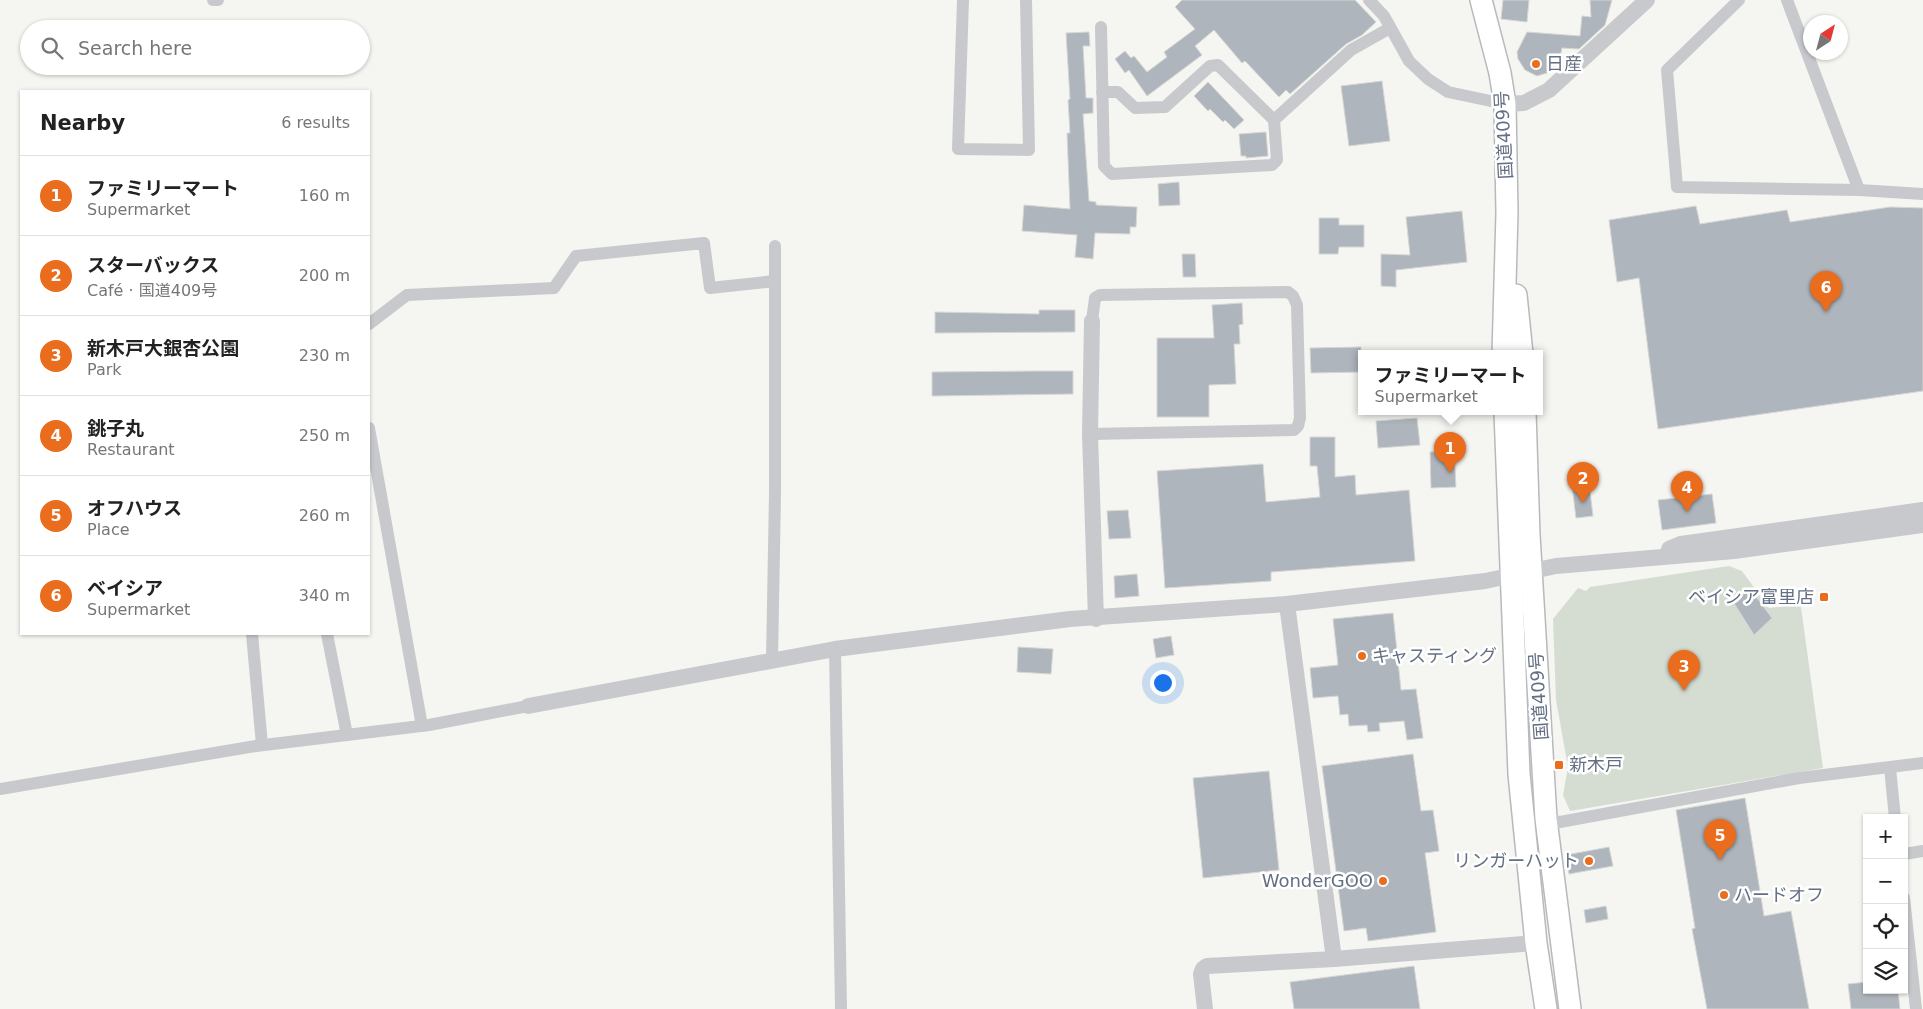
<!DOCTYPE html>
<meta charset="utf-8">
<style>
body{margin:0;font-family:"DejaVu Sans","Noto Sans JP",sans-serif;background:#f2f2f2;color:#222}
.controls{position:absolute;right:15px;bottom:15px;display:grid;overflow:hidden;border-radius:0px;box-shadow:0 1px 4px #0004}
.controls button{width:45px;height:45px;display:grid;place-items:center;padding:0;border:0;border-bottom:1px solid #e0e0e0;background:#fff;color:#222;font:25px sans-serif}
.compass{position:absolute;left:1803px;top:15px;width:45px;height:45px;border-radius:50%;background:#fff;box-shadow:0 1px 4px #0004;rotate:36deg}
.you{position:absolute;left:1162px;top:682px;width:18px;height:18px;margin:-12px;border:4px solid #fff;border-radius:50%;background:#1a73e8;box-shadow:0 0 0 8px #1a73e833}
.badge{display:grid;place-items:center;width:32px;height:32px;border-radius:50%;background:#ea6c1d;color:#fff;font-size:16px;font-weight:700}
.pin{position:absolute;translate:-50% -41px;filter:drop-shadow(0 1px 2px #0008)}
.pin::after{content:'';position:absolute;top:26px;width:18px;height:15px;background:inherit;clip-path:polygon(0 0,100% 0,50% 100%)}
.popup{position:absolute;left:1358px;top:350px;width:185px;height:65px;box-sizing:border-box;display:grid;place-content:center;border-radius:0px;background:#fff;filter:drop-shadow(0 1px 4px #0005);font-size:16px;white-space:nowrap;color:#767676}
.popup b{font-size:19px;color:#222}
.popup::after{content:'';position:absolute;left:50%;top:100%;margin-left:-10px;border:10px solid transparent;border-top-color:#fff}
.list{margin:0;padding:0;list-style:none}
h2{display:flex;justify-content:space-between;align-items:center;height:65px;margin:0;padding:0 20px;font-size:21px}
h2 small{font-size:16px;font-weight:400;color:#767676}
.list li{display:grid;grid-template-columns:32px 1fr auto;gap:15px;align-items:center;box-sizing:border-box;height:80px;padding:0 20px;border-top:1px solid #e0e0e0}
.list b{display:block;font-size:19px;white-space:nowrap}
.list p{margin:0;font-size:16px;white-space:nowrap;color:#767676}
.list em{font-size:16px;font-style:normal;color:#767676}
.icon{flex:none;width:28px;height:28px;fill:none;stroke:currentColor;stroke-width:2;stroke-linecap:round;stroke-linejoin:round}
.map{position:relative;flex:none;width:1923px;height:1009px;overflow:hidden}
.search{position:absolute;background:#fff;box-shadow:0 1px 4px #0004;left:20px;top:20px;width:350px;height:55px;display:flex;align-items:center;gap:12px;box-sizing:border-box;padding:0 18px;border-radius:28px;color:#767676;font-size:19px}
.panel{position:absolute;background:#fff;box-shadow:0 1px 4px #0004;left:20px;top:90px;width:350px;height:545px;border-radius:0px}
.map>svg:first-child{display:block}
</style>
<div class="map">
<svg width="1923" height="1009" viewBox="0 0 1923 1009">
<rect width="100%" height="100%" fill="#f5f5f1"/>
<polygon fill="#d5ddd2" points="1729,566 1742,571 1769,608 1795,605 1801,607 1823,768 1570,811 1563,795 1568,767 1556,700 1553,619 1578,588 1586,591 1590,587"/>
<g fill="#afb5bc" stroke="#d6d7d4">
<polygon points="1182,0 1355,0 1376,22 1362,35 1346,44 1290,94 1286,90 1279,97 1245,61 1242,63 1214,30 1195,46 1202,55 1147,96 1129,70 1125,73 1115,59 1125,51 1131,58 1134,56 1147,72 1167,57 1164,52 1195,29 1175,7"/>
<polygon points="1503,0 1529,0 1527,22 1501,19"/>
<polygon points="1590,0 1612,0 1605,25 1579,49 1562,48 1559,62 1550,72 1537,76 1525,70 1518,59 1517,52 1527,32 1580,36 1582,16 1591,17"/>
<polygon points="1089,32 1090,46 1083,46 1086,98 1093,98 1093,113 1083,114 1089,201 1096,202 1096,205 1137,207 1136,227 1130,227 1130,234 1095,233 1093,259 1075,257 1077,235 1022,231 1024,205 1070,209 1067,133 1070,133 1068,100 1070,99 1066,33"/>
<polygon points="1382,81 1390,141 1349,146 1341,86"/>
<polygon points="1208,82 1244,120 1234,129 1225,120 1223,122 1210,109 1208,111 1194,96"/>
<polygon points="1266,132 1268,156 1246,158 1246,156 1241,156 1239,134"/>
<polygon points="1179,182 1180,205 1159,206 1158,184"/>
<polygon points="1696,206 1700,224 1787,210 1790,222 1890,207 1923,208 1923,391 1658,429 1639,278 1617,282 1609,220"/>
<polygon points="1462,211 1467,262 1396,270 1396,287 1381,286 1381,254 1410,255 1406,217"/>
<polygon points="1319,218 1339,218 1339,225 1364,225 1364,247 1339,247 1338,254 1319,254"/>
<polygon points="1182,254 1195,254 1196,277 1183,277"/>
<polygon points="1242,303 1243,324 1239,325 1240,344 1234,344 1236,384 1209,385 1209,417 1157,417 1157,338 1214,338 1212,305"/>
<polygon points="1039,310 1075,310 1075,332 935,333 935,312 1039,314"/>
<polygon points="1361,347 1361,372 1311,373 1310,348"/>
<polygon points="1036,371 1073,371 1073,394 932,396 932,372"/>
<polygon points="1417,418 1420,445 1378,448 1376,421"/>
<polygon points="1310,437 1335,437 1335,477 1355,475 1356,495 1409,490 1415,561 1271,572 1271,581 1165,588 1157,471 1263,464 1266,502 1320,497 1317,466 1310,466"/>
<polygon points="1454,451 1456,487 1431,488 1430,452"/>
<polygon points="1589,483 1593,516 1576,518 1572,485"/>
<polygon points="1712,494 1716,523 1662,530 1658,500"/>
<polygon points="1128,510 1131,538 1109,539 1107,511"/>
<polygon points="1137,574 1139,596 1115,598 1114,576"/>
<polygon points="1751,590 1772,618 1754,635 1732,600"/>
<polygon points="1393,613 1401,690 1416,689 1423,738 1407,740 1404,721 1379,723 1380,731 1368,732 1367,725 1349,726 1348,714 1340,715 1338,696 1313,698 1310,668 1338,665 1333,619"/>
<polygon points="1171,636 1174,655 1156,658 1153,639"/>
<polygon points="1018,647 1053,649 1051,674 1017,672"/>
<polygon points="1413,754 1421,811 1433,810 1439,851 1425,853 1436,932 1368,941 1366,928 1344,931 1322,766"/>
<polygon points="1269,771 1279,870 1203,878 1193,778"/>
<polygon points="1745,798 1764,916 1791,911 1809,1009 1707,1009 1692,929 1695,928 1676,810"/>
<polygon points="1609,847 1613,866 1569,874 1566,855"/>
<polygon points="1606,906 1608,919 1586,923 1584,910"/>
<polygon points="1414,966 1420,1009 1294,1009 1290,982"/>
<polygon points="1867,982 1867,990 1898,990 1900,1009 1851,1009 1848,984"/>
</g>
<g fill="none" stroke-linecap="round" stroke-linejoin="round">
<defs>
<g id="trunk">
<polyline points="1481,0 1500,73 1505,104 1507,213 1503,354"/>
<polyline points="1516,295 1522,354"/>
<polyline points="1505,412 1519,774 1536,943 1546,1009"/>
<polyline points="1525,412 1529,535 1546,819 1570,1009"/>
</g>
</defs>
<use href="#trunk" stroke="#b7b9bd" stroke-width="24"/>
<g stroke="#c7c9cd" stroke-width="12">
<polyline points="213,0 218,0"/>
<polyline points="963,0 958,149 1029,150 1026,0"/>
<polyline points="1369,0 1384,16 1409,61 1428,79 1448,92 1505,104"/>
<polyline points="1739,0 1667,70 1677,187 1859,190 1923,194"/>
<polyline points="1787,0 1859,190"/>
<polyline points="1101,27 1104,166 1112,174 1272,165 1277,160 1274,120 1218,65 1210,66 1165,107 1135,108 1118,92 1102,92"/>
<polyline points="1274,120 1351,50 1390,28"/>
<polyline points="369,324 407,295 554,288 576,256 704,243 710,288 775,281"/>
<polyline points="369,428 422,726"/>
<polyline points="1090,434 1294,430 1298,426 1300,418 1297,305 1293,296 1288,292 1100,295 1095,298 1092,321"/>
<polyline points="252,634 262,745"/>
<polyline points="327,634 347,735"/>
<polyline points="835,649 841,1009"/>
<polyline points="772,660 775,494 775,246"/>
<polyline points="1890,768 1895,818"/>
<polyline points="0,789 256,746 429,725 528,706"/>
<polyline points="1546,819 1560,822 1799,778 1923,763"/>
<polyline points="1904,854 1923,851"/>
<polyline points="1904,898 1916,1009"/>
</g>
<g stroke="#c7c9cd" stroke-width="16">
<polyline points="1505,104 1524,103 1549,90 1647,0"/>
<polyline points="1092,321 1090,434 1096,619"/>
<polyline points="1669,549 1681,544 1923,510"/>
<polyline points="1287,604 1334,959"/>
<polyline points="528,706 835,649 1070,619 1287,604 1485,581 1556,566 1734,551 1923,525"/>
<polyline points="1205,1009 1201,974 1203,969 1207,966 1334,959 1536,943"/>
</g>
<use href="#trunk" stroke="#fff" stroke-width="21"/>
</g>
<g fill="#ea6c1d" stroke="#fff" stroke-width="2">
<circle cx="1536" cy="64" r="5"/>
<rect x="1819" y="592" width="10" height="10" rx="2.5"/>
<circle cx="1362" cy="656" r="5"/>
<rect x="1554" y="760" width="10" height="10" rx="2.5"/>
<circle cx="1589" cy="861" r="5"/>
<circle cx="1383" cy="881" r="5"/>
<circle cx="1724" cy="895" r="5"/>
</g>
<g text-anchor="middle" stroke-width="5" stroke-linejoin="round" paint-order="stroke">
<g font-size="18" fill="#637084" stroke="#fff" text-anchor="start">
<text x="1546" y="70">日産</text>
<text x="1814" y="603" text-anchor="end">ベイシア富里店</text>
<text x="1372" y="662">キャスティング</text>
<text x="1569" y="771">新木戸</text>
<text x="1579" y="867" text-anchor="end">リンガーハット</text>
<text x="1373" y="887" text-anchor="end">WonderGOO</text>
<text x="1734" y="901">ハードオフ</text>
</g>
<g font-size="18" fill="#637084" stroke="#fff">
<text transform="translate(1504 135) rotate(-93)" y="6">国道409号</text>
<text transform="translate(1539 696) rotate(-94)" y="6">国道409号</text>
</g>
</g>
</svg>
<div class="controls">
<button>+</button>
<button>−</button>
<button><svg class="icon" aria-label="locate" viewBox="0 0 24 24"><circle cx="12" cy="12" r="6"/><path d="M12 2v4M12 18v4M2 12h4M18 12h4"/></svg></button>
<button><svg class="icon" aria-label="layers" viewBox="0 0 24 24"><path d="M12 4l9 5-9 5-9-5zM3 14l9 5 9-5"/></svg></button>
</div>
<svg class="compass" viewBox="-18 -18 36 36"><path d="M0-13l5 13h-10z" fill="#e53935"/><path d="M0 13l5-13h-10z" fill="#767676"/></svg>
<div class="you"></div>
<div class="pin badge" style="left:1450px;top:473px">1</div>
<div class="popup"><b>ファミリーマート</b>Supermarket</div>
<div class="pin badge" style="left:1583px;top:503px">2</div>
<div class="pin badge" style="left:1684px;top:691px">3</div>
<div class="pin badge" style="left:1687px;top:512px">4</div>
<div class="pin badge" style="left:1720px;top:860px">5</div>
<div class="pin badge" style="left:1826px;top:312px">6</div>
<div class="search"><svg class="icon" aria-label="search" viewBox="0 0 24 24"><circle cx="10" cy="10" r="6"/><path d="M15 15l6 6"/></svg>Search here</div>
<section class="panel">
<h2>Nearby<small>6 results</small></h2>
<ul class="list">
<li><span class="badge">1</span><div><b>ファミリーマート</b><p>Supermarket</p></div><em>160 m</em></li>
<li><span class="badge">2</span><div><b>スターバックス</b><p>Café · 国道409号</p></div><em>200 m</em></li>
<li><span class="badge">3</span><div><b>新木戸大銀杏公園</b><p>Park</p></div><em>230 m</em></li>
<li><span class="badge">4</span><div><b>銚子丸</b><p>Restaurant</p></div><em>250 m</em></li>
<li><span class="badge">5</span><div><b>オフハウス</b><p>Place</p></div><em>260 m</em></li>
<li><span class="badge">6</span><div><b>ベイシア</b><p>Supermarket</p></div><em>340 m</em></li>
</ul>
</section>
</div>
